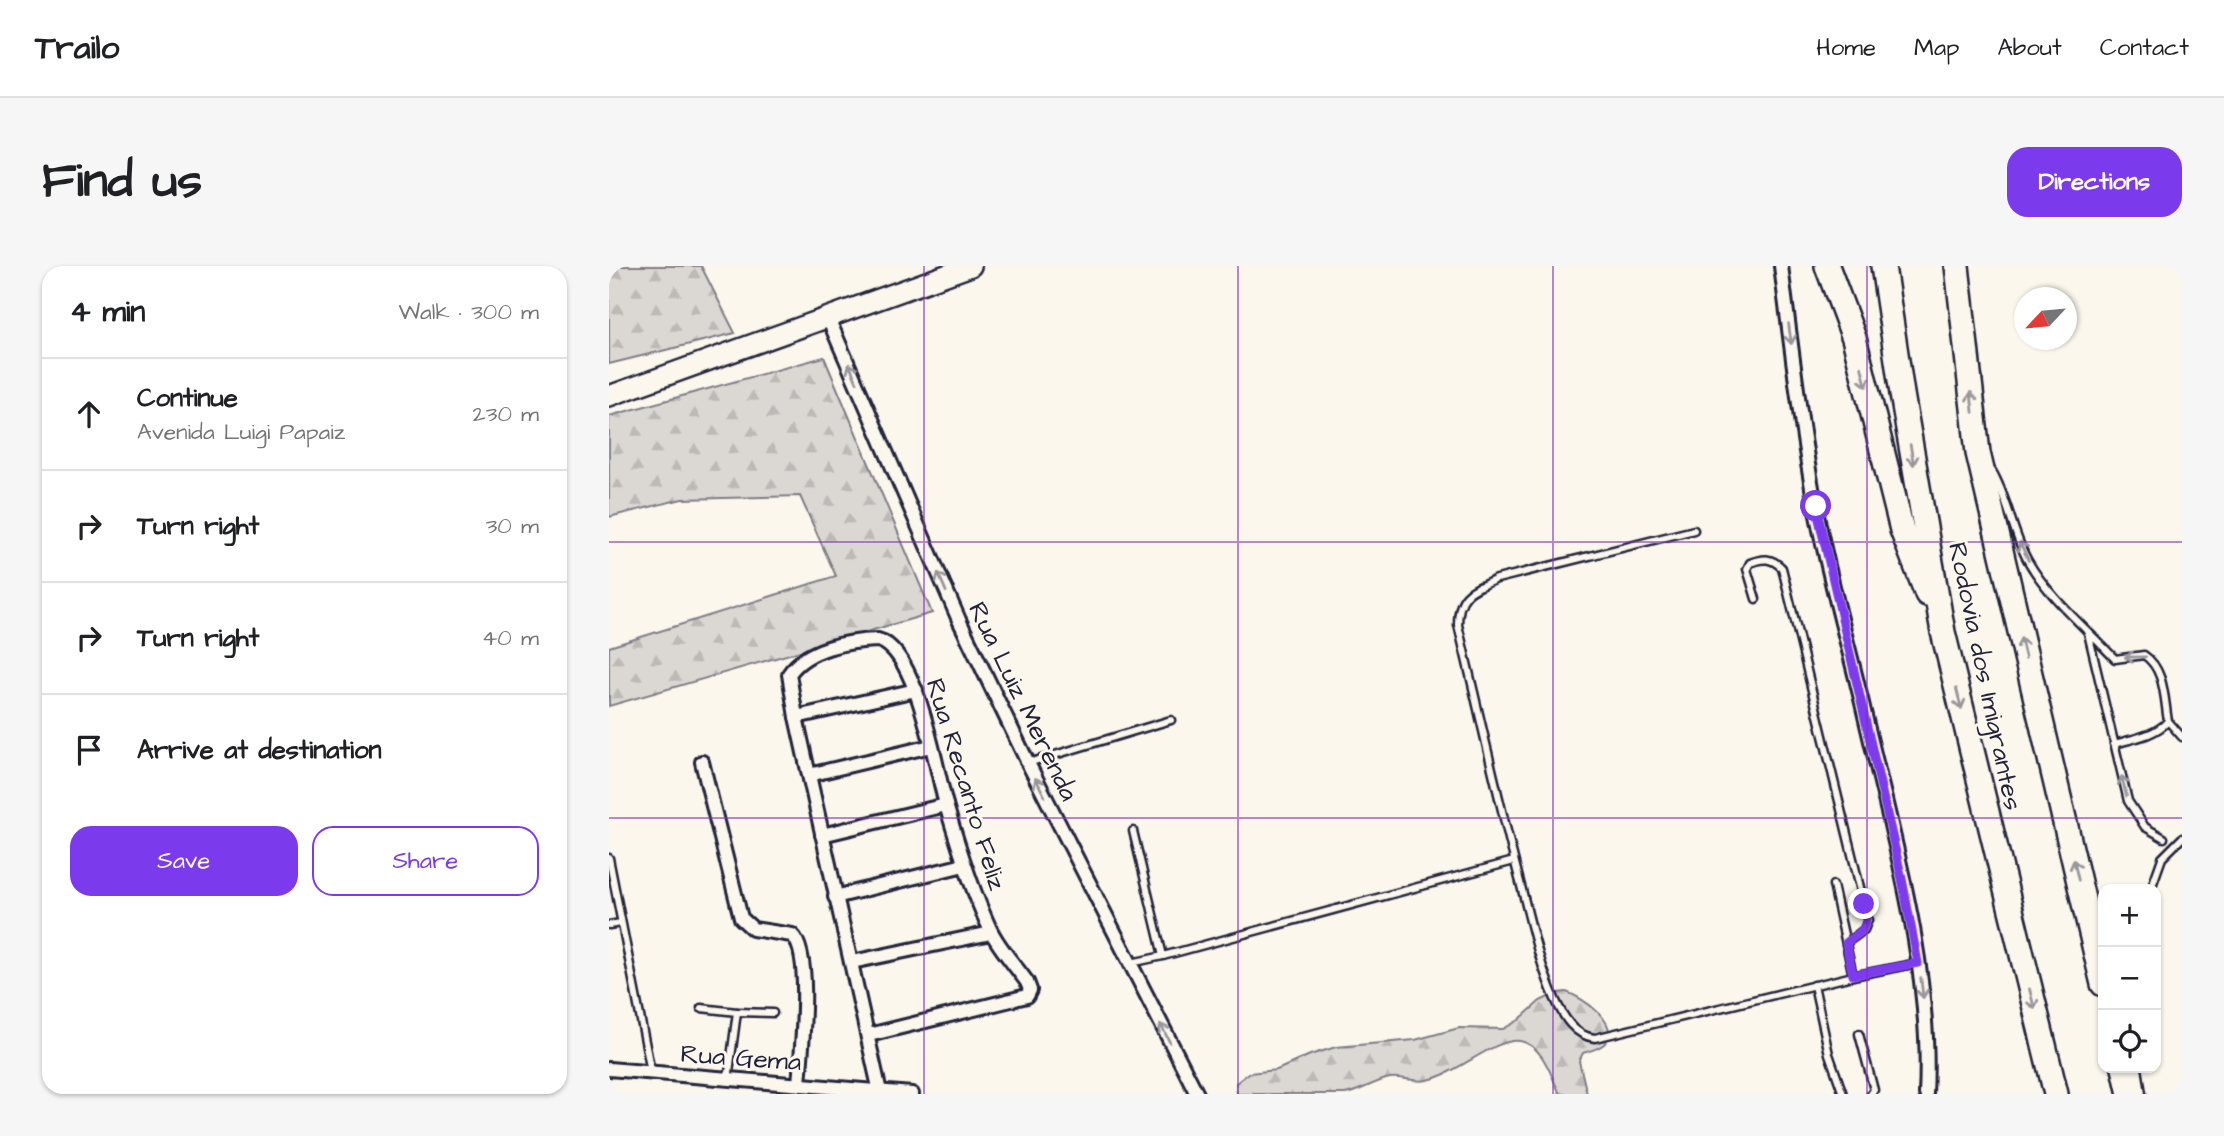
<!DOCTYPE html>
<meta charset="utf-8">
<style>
body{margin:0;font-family:"Architects Daughter",sans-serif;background:#f6f6f6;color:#202124}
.controls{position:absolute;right:21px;bottom:21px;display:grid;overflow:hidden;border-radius:14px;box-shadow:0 2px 5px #0004}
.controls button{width:63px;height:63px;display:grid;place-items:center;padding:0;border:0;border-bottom:2px solid #e0e0e0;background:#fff;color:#202124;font:35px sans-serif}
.compass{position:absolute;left:1405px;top:21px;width:63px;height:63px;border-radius:50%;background:#fff;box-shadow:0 2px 5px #0004;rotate:244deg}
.stop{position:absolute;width:21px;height:21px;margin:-16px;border:5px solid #7c3aed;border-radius:50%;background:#fff}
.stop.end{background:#7c3aed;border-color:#fff;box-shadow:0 2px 7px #0008}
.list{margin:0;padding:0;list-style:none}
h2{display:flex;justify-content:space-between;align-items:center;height:91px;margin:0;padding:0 28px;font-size:30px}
h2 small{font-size:23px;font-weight:400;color:#757577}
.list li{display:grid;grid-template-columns:46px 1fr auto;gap:21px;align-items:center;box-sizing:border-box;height:112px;padding:0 28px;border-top:2px solid #e0e0e0}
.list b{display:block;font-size:26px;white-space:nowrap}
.list p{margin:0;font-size:23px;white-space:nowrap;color:#757577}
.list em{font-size:23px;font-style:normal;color:#757577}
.actions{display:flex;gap:14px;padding:21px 28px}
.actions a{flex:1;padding:16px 0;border:2px solid #7c3aed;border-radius:21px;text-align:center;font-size:24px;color:#7c3aed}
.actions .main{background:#7c3aed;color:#fff}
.icon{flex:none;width:38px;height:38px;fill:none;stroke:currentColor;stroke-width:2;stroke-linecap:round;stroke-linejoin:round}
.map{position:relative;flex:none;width:1573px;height:828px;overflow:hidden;border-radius:21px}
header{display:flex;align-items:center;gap:42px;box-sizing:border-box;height:98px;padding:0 35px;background:#fff;border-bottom:2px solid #e0e0e0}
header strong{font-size:33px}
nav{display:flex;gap:38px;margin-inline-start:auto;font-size:24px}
.intro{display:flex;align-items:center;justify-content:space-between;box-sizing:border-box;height:168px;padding:0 42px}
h1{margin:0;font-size:49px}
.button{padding:18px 32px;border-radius:21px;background:#7c3aed;color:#fff;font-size:24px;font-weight:700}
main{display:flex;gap:42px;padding:0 42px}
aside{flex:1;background:#fff;border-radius:21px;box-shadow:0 2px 5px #0004}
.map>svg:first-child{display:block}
</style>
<header>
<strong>Trailo</strong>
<nav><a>Home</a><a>Map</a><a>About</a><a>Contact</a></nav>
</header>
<div class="intro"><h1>Find us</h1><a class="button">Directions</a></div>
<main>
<aside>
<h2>4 min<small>Walk · 300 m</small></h2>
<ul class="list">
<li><svg class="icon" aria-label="ahead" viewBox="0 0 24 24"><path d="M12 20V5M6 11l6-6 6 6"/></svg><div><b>Continue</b><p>Avenida Luigi Papaiz</p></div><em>230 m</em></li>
<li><svg class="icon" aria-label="right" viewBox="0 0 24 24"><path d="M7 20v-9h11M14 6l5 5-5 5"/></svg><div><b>Turn right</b></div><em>30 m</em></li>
<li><svg class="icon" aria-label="right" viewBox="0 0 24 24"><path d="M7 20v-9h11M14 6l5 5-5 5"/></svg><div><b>Turn right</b></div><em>40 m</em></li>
<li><svg class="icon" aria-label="arrive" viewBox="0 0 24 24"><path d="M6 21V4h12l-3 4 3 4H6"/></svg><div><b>Arrive at destination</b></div></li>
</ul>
<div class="actions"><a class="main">Save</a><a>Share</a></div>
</aside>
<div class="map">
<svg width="1573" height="828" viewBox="0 0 1573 828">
<defs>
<pattern id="forest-firs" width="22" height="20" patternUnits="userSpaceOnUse" patternTransform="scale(1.75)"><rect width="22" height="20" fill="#dbd8d3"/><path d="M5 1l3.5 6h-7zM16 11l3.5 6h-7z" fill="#bcb9b6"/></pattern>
</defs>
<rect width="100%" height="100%" fill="#fbf7ec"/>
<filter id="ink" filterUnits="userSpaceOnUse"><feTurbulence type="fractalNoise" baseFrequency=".0143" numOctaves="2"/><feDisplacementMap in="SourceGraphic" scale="14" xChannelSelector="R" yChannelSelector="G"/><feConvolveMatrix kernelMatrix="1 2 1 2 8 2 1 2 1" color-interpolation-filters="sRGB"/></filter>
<g filter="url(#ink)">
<g fill="url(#forest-firs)" stroke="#7e7d87" stroke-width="2">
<polygon points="0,0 92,0 126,67 0,98"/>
<polygon points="215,91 323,347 0,440 0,381 227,310 191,230 73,233 0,251 0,150"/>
<path d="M 957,726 C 973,731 1014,758 995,778 C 989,783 981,785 974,787 L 970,795 L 978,828 L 951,828 C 942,810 934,779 911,775 C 887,771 847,809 818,814 C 806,817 794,810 781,812 C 766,815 750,826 736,828 C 701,828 663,828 628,828 L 627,817 L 640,807 L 668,804 L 701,789 L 727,781 L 806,774 L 850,762 L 894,763 L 910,754 L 931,735 L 948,727 Z"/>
</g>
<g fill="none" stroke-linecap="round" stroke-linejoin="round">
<defs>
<g id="lane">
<path d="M 1383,205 C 1400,234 1403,267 1419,295 C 1440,332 1477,362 1506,393 L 1535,389 C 1556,403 1555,432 1559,455 C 1546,470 1522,473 1505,478"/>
<path d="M 1085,264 L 888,313 C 862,324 849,328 849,359 C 870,446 889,533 912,620 C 922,658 930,697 946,733 C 954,750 965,770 986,772 L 1244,710 L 1309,697"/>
<path d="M 1147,333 L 1138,303 L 1141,297 C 1154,292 1162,291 1173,302 L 1259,654 L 1255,664 L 1237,677"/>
<polyline points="1479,367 1519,535 1536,561 1555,572"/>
<polyline points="1559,455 1573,471"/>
<polyline points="419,497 562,454"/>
<polyline points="524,565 554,690"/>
<polyline points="0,592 42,806"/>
<polyline points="1224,619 1244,710"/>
<polyline points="1542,623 1553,592 1573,572"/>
<polyline points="0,659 12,657"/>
<polyline points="522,697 554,690 905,595"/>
<polyline points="1205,719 1220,788 1234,828"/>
<polyline points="92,742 128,746 119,814"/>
<polyline points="128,746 164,747"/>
<polyline points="1250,768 1265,824 1262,828"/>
<polyline points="1529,802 1533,828"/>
</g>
<g id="street">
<path d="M 1172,0 C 1181,70 1189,140 1201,210 C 1213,286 1235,362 1253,437 C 1281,560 1324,702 1317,828"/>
<polyline points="219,52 350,354 419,497 588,828"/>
<polyline points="187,451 307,424"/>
<path d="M 93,496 L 132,652 L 144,663 L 183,669 C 204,687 192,789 190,818"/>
<polyline points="200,509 322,480"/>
<polyline points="213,569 337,539"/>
<polyline points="226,631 355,599"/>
<polyline points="243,696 382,667"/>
<path d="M 260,769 L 418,730 L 421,724 L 418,716 C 406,699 390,682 381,663 C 363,625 350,583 338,542 C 327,506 309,384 269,374 C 239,375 198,382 180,408 L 187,451 L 271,826"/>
<polyline points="0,803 303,828"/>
</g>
<polyline id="primary" points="0,130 362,0"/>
<g id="highway">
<polyline points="1218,0 1245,72 1293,264 1318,328"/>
<polyline points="1274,0 1293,128 1334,366 1447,828"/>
<polyline points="1348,0 1369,187 1494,718"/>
<polyline points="1515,802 1521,828"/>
</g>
</defs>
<use href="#lane" stroke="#22223b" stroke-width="11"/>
<use href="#street" stroke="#22223b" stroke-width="18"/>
<use href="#primary" stroke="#22223b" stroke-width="24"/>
<use href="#highway" stroke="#22223b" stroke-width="28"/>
<use href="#lane" stroke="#fbf7ec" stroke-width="6"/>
<use href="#street" stroke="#fbf7ec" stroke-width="12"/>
<use href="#primary" stroke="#fbf7ec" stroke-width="19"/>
<use href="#highway" stroke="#fbf7ec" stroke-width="23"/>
</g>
<defs><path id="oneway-shaft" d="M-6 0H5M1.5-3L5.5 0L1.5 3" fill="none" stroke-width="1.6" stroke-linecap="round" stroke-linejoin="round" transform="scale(1.75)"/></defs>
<g stroke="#99979c">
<use href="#oneway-shaft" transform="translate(1181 68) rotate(82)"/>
<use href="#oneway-shaft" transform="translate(244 107) rotate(-113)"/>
<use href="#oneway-shaft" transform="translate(1255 111) rotate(76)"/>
<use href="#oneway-shaft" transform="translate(1363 136) rotate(-96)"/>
<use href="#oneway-shaft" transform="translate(1303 189) rotate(80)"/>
<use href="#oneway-shaft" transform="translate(1415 285) rotate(-115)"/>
<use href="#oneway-shaft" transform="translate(333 316) rotate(-113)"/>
<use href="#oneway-shaft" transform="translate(1414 382) rotate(-103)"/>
<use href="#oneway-shaft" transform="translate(1526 391) rotate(179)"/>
<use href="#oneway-shaft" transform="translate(1350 433) rotate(76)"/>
<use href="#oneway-shaft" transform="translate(1515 520) rotate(-104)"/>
<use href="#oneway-shaft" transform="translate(431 521) rotate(-117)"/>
<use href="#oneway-shaft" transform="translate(1467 604) rotate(-103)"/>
<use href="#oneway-shaft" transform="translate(1313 722) rotate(83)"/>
<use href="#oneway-shaft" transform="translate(1423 733) rotate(76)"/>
<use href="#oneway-shaft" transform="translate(556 767) rotate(-117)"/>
</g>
</g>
<g fill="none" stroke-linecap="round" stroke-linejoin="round" filter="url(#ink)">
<path stroke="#7c3aed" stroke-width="9" d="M 1207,240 L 1293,613 L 1309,697 L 1244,709 L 1237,677 C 1256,663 1261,661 1255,638"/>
</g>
<path fill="none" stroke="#7b2cbf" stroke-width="2" stroke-opacity="0.55" d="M 315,0 L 315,828M 629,0 L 629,828M 944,0 L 944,828M 1258,0 L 1258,828M 0,276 L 1573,276M 0,552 L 1573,552"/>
<g text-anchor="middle" stroke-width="6" stroke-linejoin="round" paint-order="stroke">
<g font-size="26" fill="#22223b" stroke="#fbf7ec">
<text transform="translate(1377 410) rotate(78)" y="9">Rodovia dos Imigrantes</text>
<text transform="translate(415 435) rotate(64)" y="9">Rua Luiz Merenda</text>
<text transform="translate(358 518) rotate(73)" y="9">Rua Recanto Feliz</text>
<text transform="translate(132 791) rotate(4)" y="9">Rua Gema</text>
</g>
</g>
</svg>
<div class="controls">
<button>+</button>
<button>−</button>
<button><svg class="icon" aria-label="locate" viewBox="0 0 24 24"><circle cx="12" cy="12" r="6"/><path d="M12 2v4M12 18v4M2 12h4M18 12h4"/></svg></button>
</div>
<svg class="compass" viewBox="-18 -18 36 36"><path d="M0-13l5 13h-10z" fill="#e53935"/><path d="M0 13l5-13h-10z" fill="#757577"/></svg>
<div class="stop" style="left:1207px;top:240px"></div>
<div class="stop end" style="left:1255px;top:638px"></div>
</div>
</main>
